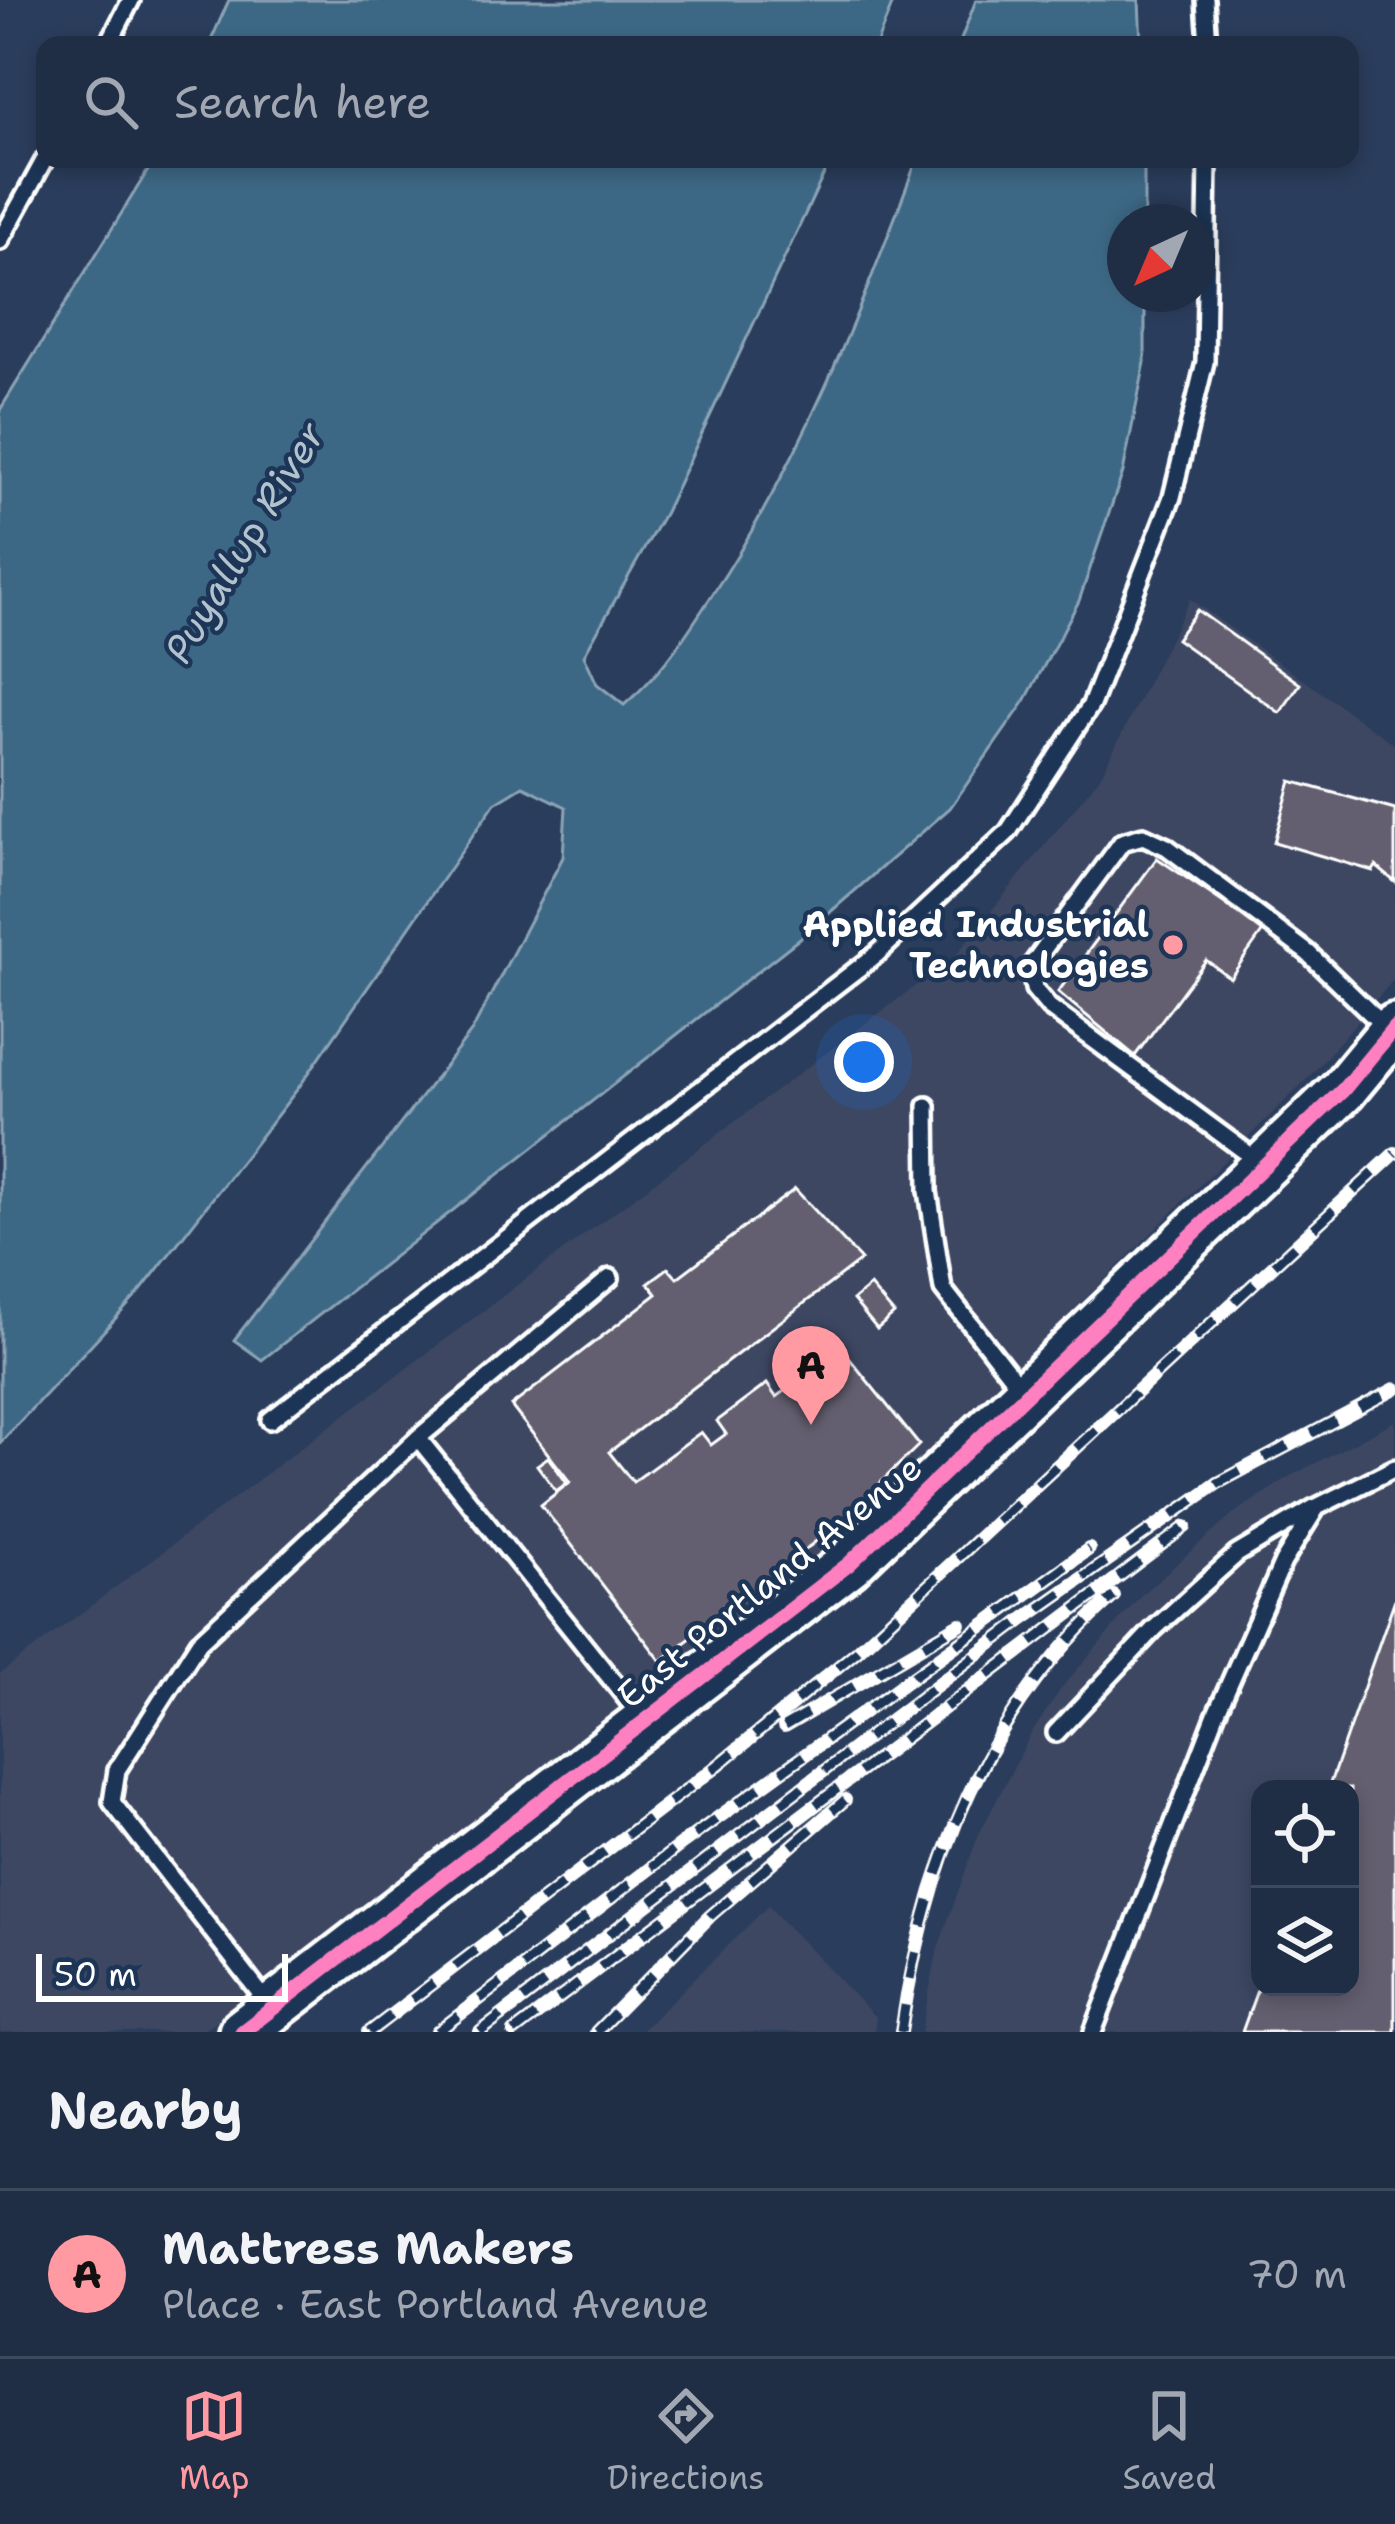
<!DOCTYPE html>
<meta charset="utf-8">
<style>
body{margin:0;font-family:"Shantell Sans",sans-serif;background:#2d3a50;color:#f1f3f6}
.controls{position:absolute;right:36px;bottom:36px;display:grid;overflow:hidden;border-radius:24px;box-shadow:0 6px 18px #0003}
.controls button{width:108px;height:108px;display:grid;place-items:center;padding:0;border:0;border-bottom:3px solid #3d4a5e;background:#202e45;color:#f1f3f6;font:60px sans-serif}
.compass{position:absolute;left:1107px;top:204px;width:108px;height:108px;border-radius:50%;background:#202e45;box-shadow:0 6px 18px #0003;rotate:224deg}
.scale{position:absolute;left:36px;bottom:30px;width:252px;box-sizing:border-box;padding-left:12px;border:6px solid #fff;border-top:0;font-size:33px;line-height:42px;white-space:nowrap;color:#fff;-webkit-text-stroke:9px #1d3557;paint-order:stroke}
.you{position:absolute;left:864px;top:1062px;width:42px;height:42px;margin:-30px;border:9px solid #fff;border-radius:50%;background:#1a73e8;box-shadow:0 0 0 18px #1a73e833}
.badge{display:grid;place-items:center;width:78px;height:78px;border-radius:50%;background:#ff9aa2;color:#111;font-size:39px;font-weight:700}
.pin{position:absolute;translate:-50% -99px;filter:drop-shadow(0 3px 6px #0008)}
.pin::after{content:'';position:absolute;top:63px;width:42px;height:36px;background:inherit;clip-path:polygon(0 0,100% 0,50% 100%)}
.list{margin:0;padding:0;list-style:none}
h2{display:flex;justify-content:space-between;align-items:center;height:156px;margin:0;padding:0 48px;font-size:51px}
h2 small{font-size:39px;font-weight:400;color:#a2a8b3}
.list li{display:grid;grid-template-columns:78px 1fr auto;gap:36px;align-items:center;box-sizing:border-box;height:168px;padding:0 48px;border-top:3px solid #3d4a5e}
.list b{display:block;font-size:45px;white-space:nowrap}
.list p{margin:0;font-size:39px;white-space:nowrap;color:#a2a8b3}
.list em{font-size:39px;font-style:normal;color:#a2a8b3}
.icon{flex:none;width:66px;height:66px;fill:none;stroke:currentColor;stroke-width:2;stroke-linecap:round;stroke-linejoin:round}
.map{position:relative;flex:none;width:1395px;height:2032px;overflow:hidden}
.search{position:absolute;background:#202e45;box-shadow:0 6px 18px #0003;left:36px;right:36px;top:36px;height:132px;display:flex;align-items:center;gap:30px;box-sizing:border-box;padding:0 42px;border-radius:24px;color:#a2a8b3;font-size:45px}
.sheet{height:324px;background:#202e45}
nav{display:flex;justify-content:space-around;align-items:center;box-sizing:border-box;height:168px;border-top:3px solid #3d4a5e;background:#202e45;font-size:33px;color:#a2a8b3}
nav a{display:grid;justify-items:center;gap:6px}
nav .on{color:#ff9aa2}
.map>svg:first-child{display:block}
</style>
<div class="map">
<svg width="1395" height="2032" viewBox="0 0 1395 2032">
<rect width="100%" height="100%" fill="#2b3d5c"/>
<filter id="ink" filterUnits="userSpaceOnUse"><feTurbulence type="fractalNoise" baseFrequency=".00833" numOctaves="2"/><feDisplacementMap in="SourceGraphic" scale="24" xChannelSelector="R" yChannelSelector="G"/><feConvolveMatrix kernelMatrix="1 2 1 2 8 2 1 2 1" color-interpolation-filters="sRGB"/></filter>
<g filter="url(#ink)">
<g fill="#3c4762" fill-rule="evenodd">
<polygon points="1190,599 1395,745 1395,978 1309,1077 869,1513 770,1597 201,2032 0,2032 0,1674 954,957 1100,777"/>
<path d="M 1395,1421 L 1395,2032 L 921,2032 L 938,1948 L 978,1836 L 1031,1734 L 1063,1686 L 1143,1593 L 1236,1512 L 1289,1477 ZM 1260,1789 L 1350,1789 L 1350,1987 L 1260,1987 Z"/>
<polygon points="768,1906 876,2018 874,2032 640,2032"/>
</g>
<g fill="#3e6785" stroke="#8ba4b6" stroke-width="3">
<polygon points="229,0 894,0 876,45 209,45"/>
<polygon points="976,0 1139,0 1141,45 959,45"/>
<path d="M 155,159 L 831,159 L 665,512 L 584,655 L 597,684 L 624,705 C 661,674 684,638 710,598 C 801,462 860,312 917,159 L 1144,159 L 1144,222 L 1125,222 L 1125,294 L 1145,294 L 1145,362 L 1123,472 L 1079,601 L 1025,701 L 950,808 L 804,935 L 262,1360 L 234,1340 L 472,1031 L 563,857 L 566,807 L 523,786 L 495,803 L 299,1087 L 139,1293 L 0,1443 L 0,410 Z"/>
</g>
<g fill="#635f6f" stroke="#fff" stroke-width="3">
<polygon points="1197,610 1300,684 1280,713 1176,639"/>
<polygon points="1291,781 1395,810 1395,882 1376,866 1373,871 1274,842"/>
<polygon points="1157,858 1264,930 1230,978 1206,960 1135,1056 1058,992"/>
<polygon points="795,1189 861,1260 609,1452 633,1482 701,1432 711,1445 726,1434 717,1421 767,1384 776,1397 842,1349 919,1445 837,1525 661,1661 541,1505 570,1482 511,1406 657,1294 648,1283 668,1268 677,1278"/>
<polygon points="870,1286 894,1314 877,1329 853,1300"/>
<polygon points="548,1457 567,1483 556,1491 537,1465"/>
<polygon points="1395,1599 1395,2032 1242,2032 1260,1982 1260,1987 1350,1987 1350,1789 1328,1789"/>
</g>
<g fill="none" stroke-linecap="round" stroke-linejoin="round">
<defs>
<g id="lane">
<polyline points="1205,0 1208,45"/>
<polyline points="108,45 131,0"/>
<polyline points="0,241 45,159"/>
<polyline points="927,1106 928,1191 943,1289 1022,1390"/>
<polyline points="1262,1164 1049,1007 1034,989 1031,966 1122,842 1143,836 1167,847 1308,953 1386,1028"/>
<polyline points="270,1420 877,954 1008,832 1091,705 1172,497 1205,362 1208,159"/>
<polyline points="418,1438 644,1720"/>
<polyline points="1056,1733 1154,1629 1237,1554 1314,1508"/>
<polyline points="270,2006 112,1802 117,1770 199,1642 418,1438 610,1278"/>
<polyline points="1093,2032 1216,1714 1283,1562 1317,1507 1395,1468"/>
</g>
<polyline id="secondary" points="242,2032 849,1564 1343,1090 1395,1027"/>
</defs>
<use href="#lane" stroke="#fff" stroke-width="24"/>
<use href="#secondary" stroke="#fff" stroke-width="54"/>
<use href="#lane" stroke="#1d3557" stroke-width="15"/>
<use href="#secondary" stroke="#1d3557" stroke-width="45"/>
<defs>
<g id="rail">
<polyline points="784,1727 960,1624"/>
<polyline points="369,2032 717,1766 857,1651 1395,1153"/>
<polyline points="437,2032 683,1843 1089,1549"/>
<polyline points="480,2032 1024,1619 1218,1483 1395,1389"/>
<polyline points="514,2032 1185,1527"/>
<polyline points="596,2032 710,1916 845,1800"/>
<path d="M 901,2032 C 925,1865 986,1710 1114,1596"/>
</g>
</defs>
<use href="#rail" stroke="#fff" stroke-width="14"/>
<use href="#rail" stroke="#1d3557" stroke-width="9" stroke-dasharray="27" stroke-linecap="butt"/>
<defs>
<polyline id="cycleway" points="242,2032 849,1564 1343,1090 1395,1027"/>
</defs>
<use href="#cycleway" stroke="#1d3557" stroke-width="22"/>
<use href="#cycleway" stroke="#ff80c0" stroke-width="15"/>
</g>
</g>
<circle fill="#ff9aa2" stroke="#1d3557" stroke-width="4.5" cx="1173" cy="945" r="12"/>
<g text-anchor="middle" stroke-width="9" stroke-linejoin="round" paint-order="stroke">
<g font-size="36" font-weight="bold" fill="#fff" stroke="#1d3557" text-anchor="end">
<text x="1149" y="937">Applied Industrial<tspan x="1149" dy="41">Technologies</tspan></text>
</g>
<g font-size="36" fill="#fff" stroke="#1d3557">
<text transform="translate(769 1581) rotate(-39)" y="13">East Portland Avenue</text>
</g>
<g font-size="39" font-style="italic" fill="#b2c2ce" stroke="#1d3557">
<text transform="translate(244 542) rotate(-59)" y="14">Puyallup River</text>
</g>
</g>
</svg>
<div class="controls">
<button><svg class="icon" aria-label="locate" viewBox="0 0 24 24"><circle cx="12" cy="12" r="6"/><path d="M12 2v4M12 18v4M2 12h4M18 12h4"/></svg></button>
<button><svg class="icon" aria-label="layers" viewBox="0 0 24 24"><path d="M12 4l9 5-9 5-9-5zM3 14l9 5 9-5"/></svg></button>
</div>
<svg class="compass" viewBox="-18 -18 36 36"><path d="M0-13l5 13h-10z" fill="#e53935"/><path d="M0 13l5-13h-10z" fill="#a2a8b3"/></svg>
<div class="scale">50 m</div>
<div class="you"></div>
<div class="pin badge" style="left:811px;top:1425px">A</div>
<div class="search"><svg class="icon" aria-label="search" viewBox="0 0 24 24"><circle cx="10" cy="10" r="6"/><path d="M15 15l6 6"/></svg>Search here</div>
</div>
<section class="sheet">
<h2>Nearby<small></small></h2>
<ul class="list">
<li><span class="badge">A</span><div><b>Mattress Makers</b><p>Place · East Portland Avenue</p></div><em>70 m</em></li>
</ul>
</section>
<nav>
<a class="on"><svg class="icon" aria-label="map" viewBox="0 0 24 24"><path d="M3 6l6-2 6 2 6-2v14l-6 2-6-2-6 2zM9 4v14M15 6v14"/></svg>Map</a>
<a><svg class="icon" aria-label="directions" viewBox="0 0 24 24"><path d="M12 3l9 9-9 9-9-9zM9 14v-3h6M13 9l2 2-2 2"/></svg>Directions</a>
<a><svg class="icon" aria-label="saved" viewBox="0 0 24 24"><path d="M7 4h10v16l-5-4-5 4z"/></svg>Saved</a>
</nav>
